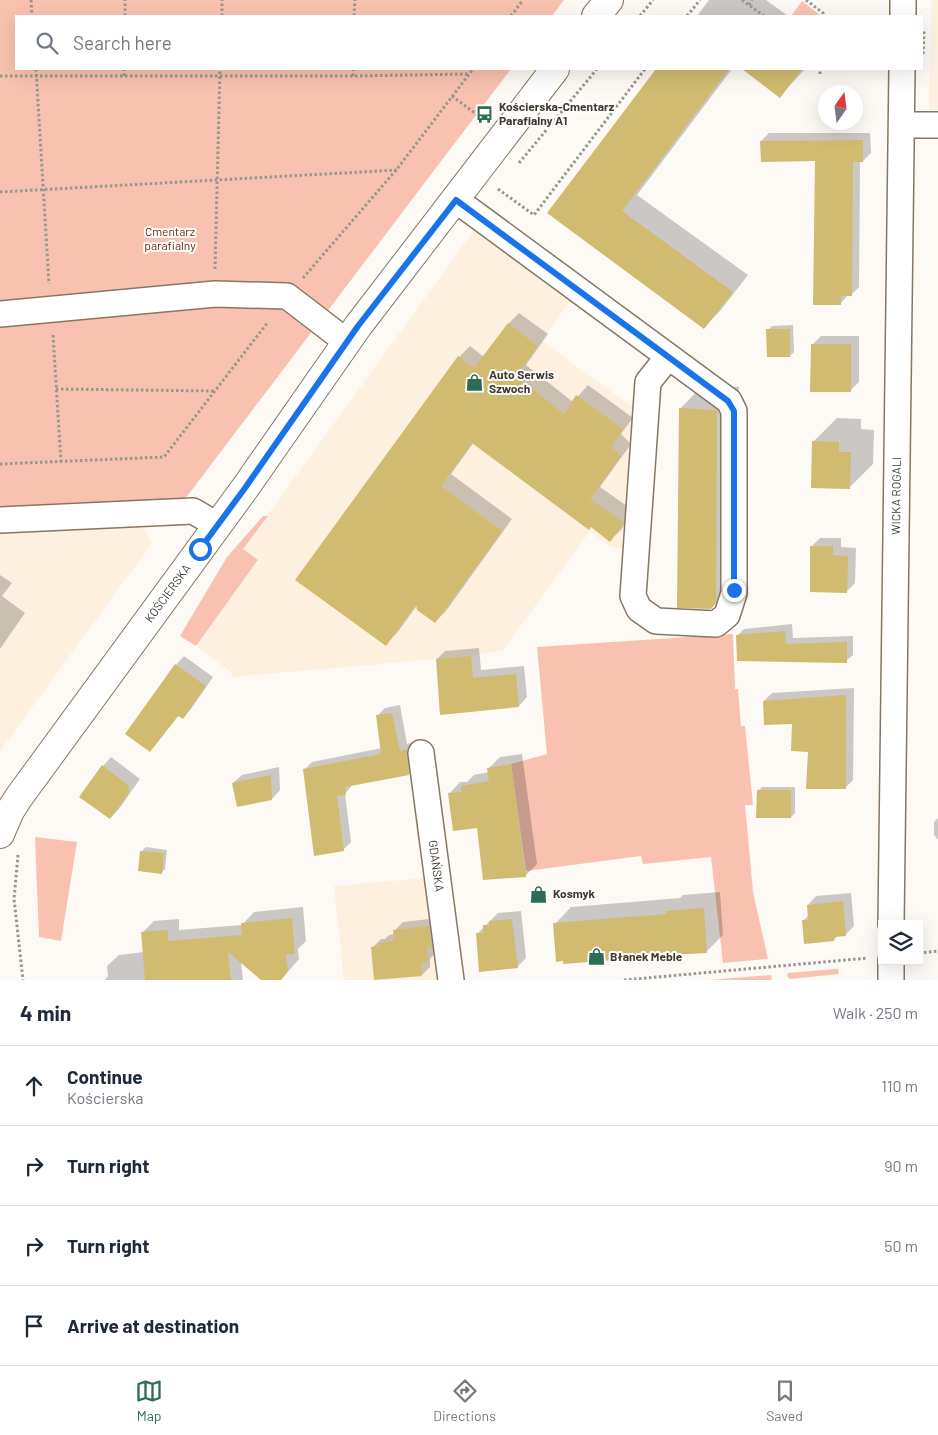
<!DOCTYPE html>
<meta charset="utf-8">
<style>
body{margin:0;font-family:Barlow,sans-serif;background:#f2f2f3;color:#1f2937}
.controls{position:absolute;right:15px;bottom:15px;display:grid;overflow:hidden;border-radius:0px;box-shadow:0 5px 20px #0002}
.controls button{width:45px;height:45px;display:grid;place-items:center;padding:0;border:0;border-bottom:1px solid #e0e1e3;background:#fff;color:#1f2937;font:25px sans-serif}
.compass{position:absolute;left:818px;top:85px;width:45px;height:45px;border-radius:50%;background:#fff;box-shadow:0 5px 20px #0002;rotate:14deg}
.stop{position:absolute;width:15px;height:15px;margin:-11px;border:4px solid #1a73e8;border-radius:50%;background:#fff}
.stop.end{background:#1a73e8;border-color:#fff;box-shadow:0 1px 5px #0008}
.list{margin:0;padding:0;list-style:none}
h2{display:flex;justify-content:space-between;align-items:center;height:65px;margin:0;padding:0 20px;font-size:21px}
h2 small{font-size:16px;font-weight:400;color:#747a83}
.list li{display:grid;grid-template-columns:32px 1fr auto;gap:15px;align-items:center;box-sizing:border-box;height:80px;padding:0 20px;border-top:1px solid #e0e1e3}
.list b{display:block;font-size:19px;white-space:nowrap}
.list p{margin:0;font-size:16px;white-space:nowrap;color:#747a83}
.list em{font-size:16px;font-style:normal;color:#747a83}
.icon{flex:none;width:28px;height:28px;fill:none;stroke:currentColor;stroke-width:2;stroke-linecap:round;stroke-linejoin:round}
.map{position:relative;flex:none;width:938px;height:980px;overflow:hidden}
.search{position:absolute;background:#fff;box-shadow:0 5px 20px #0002;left:15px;right:15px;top:15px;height:55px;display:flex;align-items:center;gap:12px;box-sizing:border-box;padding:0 18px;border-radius:0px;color:#747a83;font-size:19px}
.sheet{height:385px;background:#fff}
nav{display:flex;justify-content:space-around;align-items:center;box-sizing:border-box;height:70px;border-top:1px solid #e0e1e3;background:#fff;font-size:14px;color:#747a83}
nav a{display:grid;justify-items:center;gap:2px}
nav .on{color:#2f6c57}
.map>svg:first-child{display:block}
</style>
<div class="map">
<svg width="938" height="980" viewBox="0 0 938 980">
<rect width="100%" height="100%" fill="#fdf9f5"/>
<g fill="#fdf0de">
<polygon points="931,0 938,0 938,107 937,110 929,110"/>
<polygon points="475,229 569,302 542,341 650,420 643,553 611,547 590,531 503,650 471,656 232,677 231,672 196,646 258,561 243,549"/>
<polygon points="141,524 152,543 0,751 0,531"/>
<polygon points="425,878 438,980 344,980 334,886"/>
</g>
<g fill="#f9c2b0">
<polygon points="0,0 564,0 552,16 16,16 16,69 511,69 185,499 0,508"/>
<polygon points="802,1 820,15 820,16 791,16"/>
<polygon points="263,516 268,516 243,549 258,560 196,646 180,636 227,557"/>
<polygon points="733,634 735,689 738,689 741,726 745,726 753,805 745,805 753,892 768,959 723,963 711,857 643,864 641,856 526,871 511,764 547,754 537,647"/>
<polygon points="35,837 77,842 61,941 39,937"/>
<polygon points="835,969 838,969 839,974 790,979 787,976 788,973"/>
<polygon points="771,975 772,978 771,980 709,980"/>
</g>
<g fill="#0003">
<polygon points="709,0 766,0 788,16 697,16"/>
<polygon points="657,69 732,69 637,195 748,275 720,311 704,327 549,213"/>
<polygon points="744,69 805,69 780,96"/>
<polygon points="769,133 870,133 871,153 863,161 860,161 859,287 851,295 848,295 840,304 816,159 761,141"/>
<polygon points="519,313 548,334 526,365 573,402 588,385 633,418 621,434 631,444 600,487 634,511 621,530 610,540 474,442 451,474 512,519 446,611 435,622 418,604 397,633 386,644 459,357 470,346 484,357 508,324"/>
<polygon points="793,325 794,352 790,356 768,330 772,326"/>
<polygon points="821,336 859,336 859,382 850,391 812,345"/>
<polygon points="703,385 739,387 738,579 711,608 680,409"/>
<polygon points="837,418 861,419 861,429 874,430 873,464 850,487 813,442"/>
<polygon points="820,538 841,538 841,547 856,548 855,583 846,592 812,546"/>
<polygon points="0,575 12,583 2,596 25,613 0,649"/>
<polygon points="792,624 793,638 853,636 853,655 846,661 738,635 744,629"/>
<polygon points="479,648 481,670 524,666 527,697 519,706 436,660 445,651"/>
<polygon points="184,656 213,677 191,709 183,718 179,715 150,751 176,665"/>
<polygon points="854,688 853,780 845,788 809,751 794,722 764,701 772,693"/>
<polygon points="400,705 407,744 414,742 417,766 409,774 353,784 345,794 351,842 343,850 304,770 312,762 382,748 377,716 385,708"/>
<polygon points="522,754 537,864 526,875 485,879 478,826 449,794 460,782 467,782 474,775 489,772 489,768 500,757"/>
<polygon points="111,757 140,779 119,809 110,818 103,766"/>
<polygon points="279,767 280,790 272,799 233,783 242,775"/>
<polygon points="762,787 795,787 795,813 791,817 758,791"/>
<polygon points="938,818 938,840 934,835 934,822"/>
<polygon points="146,847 167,850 165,869 161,873 142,851"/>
<polygon points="720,892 723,935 707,951 670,951 632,955 629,958 555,924 571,907 680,898 683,895"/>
<polygon points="851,893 854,926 845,935 838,935 834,940 803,921 809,915 808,905 816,896"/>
<polygon points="303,907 306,941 298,949 299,959 281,980 263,980 241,962 243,980 105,980 108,976 107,966 119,955 144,952 143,932 154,921 179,919 179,930 242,925 254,912"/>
<polygon points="521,911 526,958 517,967 477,934 498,913"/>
<polygon points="438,918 436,952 430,959 430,967 422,975 372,948 381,939 385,939 389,935 395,934 394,931 403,922"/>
</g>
<g fill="#d0bb70">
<polygon points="656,69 729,69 622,211 733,292 704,329 547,213"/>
<polygon points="742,69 802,69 780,98"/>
<polygon points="863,140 863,162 853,162 852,296 841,296 841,305 813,305 815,161 761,162 760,141"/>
<polygon points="508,323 538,346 516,376 564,414 576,395 623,429 611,446 621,456 590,499 624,523 610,542 591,527 589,530 472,443 441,486 502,531 435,623 417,610 416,604 386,646 295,580 458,356 474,368"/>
<polygon points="766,329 790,329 790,357 767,357"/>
<polygon points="811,344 851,344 851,392 810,392"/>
<polygon points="679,408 717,410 716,603 711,609 677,608"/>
<polygon points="812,441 839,442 839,452 851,452 850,489 811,488"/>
<polygon points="810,546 833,546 833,555 848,556 847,593 810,592"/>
<polygon points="785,631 786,644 847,642 847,663 737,661 736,635"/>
<polygon points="471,656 473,678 516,674 519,707 440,715 436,659"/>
<polygon points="175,664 206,686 183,719 178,716 150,752 125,734"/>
<polygon points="846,695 846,789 806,789 808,752 791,751 792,724 764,725 763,701"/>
<polygon points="392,713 400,751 407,749 409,775 345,787 346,795 337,796 344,851 314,856 303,769 381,754 376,715"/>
<polygon points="511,764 526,877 483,880 477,828 453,831 448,793 462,792 461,786 489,781 487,768"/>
<polygon points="102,765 129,786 129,793 110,819 79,797"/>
<polygon points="271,775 272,800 237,807 232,783"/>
<polygon points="757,790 791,790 791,818 756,818"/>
<polygon points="140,851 164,853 162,874 138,871"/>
<polygon points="843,901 846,936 834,937 834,941 804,944 802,920 808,920 807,905"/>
<polygon points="704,908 707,953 669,955 669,952 629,956 629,959 563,964 563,961 556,962 553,923 666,914 666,911"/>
<polygon points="292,918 295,954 286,954 288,971 281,980 261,980 228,952 231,980 145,980 141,932 168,930 168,941 242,935 241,923"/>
<polygon points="512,919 518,968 479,972 476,933 483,933 483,925 489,925 489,921"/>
<polygon points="429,926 432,947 427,947 428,962 421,963 422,976 374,980 371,947 379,946 379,943 394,941 393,930"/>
</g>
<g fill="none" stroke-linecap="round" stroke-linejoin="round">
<defs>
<g id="minor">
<polyline points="903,0 903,16"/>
<polyline points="902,125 938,125"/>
<polyline points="456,200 729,401 734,411 734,593 727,615 716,624 656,621 639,609 633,596 648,382 668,357"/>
<polyline points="0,314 215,294 287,296 347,342"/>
<polyline points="0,520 193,511 217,525"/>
<path id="s1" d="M 421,753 L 451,980"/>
<path id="s2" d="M 891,924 L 902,69"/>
<polyline points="891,980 891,961"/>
</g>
<g id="major">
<polyline points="596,16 609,0"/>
<path id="s3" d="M 0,834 L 10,811 L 19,797 L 245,488 L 358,326 L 555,69"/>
</g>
</defs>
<use href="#minor" stroke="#877762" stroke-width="28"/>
<use href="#major" stroke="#877762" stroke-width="30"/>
<g stroke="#9b968f" stroke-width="3" stroke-dasharray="2.5 2.5" stroke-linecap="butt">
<polyline points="31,0 32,16"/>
<polyline points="742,0 764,16"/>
<polyline points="806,0 823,13 823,16"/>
<polyline points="749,5 752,0"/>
<polyline points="125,16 125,0"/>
<polyline points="222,16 222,0"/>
<polyline points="354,16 355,0"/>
<polyline points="511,16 523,0"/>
<polyline points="640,16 653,0"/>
<polyline points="687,16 700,0"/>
<polyline points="923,54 924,31"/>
<polyline points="36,69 49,284"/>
<polyline points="820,74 820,69"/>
<polyline points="0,76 353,76 469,74"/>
<polyline points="124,76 124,69"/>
<polyline points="353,76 353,69"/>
<polyline points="452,96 484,120"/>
<polyline points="519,163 597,69"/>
<polyline points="498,189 534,215 645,69"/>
<polyline points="0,192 397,170"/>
<polyline points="215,269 220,69"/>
<polyline points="303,278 397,169 473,69"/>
<polyline points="53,335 61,462"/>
<polyline points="56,389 214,391"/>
<polyline points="0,464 164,457 268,322"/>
<polyline points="18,855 14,899 23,980"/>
<polyline points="919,953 938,951"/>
<polyline points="624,980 868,958"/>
</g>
<use href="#minor" stroke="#fff" stroke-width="25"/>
<use href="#major" stroke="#fff" stroke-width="28"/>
</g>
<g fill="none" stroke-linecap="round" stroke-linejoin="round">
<polyline stroke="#1a73e8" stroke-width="6" points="200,549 245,488 358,326 456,200 728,401 734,411 734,590"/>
</g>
<defs>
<symbol id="bus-bare" viewBox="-9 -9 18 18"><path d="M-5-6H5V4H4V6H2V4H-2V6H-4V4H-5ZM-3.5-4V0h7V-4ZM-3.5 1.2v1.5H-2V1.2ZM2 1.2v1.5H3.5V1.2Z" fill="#2f6c57" stroke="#fff" stroke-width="2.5" paint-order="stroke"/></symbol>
<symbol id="shop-bare" viewBox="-9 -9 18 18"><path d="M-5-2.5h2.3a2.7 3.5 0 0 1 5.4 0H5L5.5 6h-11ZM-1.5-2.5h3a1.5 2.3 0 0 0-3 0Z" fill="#2f6c57" stroke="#fff" stroke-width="2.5" paint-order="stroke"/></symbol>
</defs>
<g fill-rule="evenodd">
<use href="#bus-bare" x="472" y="102" width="25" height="25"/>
<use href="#shop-bare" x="462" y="370" width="25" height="25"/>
<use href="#shop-bare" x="526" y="882" width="25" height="25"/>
<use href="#shop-bare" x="584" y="944" width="25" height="25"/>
</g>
<g text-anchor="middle" stroke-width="4" stroke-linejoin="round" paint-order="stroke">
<g font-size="12" font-weight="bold" fill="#3f382e" stroke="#fff" text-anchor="start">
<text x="499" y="111">Kościerska-Cmentarz<tspan x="499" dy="14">Parafialny A1</tspan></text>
<text x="489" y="379">Auto Serwis<tspan x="489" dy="14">Szwoch</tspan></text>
<text x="553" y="898">Kosmyk</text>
<text x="610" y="961">Błanek Meble</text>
</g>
<g font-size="12" fill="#782100" stroke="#fff">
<text x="170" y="236">Cmentarz<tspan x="170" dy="14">parafialny</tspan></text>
</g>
<g font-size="12" fill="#3f382e" stroke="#fff">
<text dy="4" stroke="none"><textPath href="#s2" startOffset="428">WICKA ROGALI</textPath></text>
<text dy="4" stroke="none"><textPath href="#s3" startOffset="294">KOŚCIERSKA</textPath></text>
<text dy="4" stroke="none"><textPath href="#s1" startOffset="114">GDAŃSKA</textPath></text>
</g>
</g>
</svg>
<div class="controls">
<button><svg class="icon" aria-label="layers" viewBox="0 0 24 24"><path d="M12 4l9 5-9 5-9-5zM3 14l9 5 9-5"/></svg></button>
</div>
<svg class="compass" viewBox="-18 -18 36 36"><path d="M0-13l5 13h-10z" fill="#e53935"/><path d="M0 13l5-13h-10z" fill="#747a83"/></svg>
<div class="stop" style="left:200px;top:549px"></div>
<div class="stop end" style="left:734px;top:590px"></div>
<div class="search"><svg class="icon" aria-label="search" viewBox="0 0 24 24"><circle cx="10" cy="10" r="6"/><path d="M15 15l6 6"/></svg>Search here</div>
</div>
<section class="sheet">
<h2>4 min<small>Walk · 250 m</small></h2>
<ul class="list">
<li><svg class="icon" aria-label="ahead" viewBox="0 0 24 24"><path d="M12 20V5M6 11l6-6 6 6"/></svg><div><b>Continue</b><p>Kościerska</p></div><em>110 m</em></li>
<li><svg class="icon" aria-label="right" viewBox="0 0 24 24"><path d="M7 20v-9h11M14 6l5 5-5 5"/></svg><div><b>Turn right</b></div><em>90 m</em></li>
<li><svg class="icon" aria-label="right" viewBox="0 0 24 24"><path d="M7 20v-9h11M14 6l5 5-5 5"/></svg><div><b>Turn right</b></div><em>50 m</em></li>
<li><svg class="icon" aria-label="arrive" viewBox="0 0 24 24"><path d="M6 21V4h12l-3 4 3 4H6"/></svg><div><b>Arrive at destination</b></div></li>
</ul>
</section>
<nav>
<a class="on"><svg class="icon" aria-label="map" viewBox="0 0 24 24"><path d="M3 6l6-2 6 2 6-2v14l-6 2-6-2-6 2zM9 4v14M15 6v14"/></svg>Map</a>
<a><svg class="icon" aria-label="directions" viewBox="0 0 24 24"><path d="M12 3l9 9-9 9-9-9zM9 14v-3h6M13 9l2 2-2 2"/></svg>Directions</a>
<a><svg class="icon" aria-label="saved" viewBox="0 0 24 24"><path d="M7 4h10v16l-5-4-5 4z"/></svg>Saved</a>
</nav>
